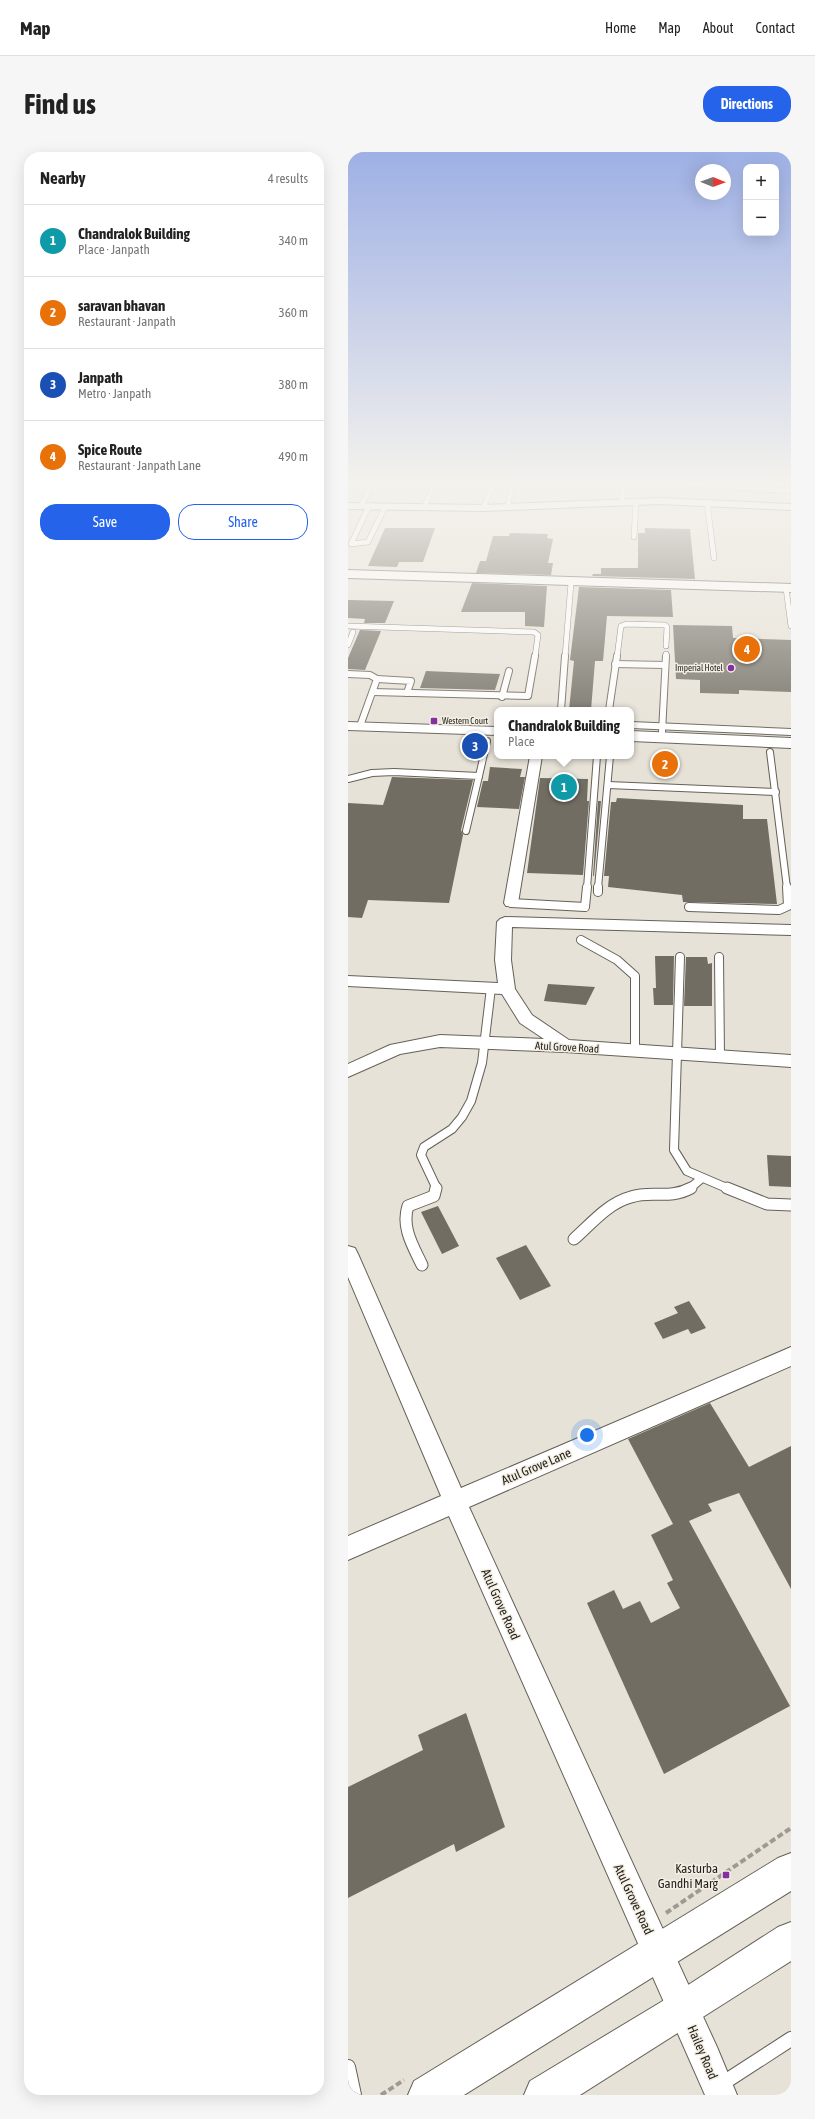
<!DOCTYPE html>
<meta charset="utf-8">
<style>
body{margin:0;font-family:"Asap Condensed",sans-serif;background:#f6f6f6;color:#222}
.controls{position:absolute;right:12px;top:12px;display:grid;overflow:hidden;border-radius:8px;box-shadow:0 4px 16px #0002}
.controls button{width:36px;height:36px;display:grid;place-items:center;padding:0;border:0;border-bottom:1px solid #e0e0e0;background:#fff;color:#222;font:20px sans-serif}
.compass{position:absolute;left:347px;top:12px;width:36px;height:36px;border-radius:50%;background:#fff;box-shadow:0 4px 16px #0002;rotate:91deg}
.you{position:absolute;left:239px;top:1283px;width:14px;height:14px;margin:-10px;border:3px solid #fff;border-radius:50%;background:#1a73e8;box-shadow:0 0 0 6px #1a73e833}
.badge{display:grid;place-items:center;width:26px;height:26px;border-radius:50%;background:#2563eb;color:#fff;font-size:13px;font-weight:700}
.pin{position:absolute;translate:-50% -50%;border:2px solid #fff;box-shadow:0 1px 4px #0006}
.popup{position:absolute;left:146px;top:555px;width:140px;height:52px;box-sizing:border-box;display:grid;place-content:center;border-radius:8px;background:#fff;filter:drop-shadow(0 1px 3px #0005);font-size:13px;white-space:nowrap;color:#767676}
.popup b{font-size:15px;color:#222}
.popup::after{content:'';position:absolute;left:50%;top:100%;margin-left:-8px;border:8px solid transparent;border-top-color:#fff}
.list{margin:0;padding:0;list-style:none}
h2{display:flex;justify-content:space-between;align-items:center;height:52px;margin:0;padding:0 16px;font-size:17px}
h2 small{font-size:13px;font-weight:400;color:#767676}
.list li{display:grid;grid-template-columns:26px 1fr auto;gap:12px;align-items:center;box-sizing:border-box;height:72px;padding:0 16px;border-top:1px solid #e0e0e0}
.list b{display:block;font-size:15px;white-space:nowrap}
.list p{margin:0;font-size:13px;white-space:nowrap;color:#767676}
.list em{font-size:13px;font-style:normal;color:#767676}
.actions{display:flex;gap:8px;padding:12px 16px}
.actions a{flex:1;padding:9px 0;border:1px solid #2563eb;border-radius:16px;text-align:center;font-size:14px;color:#2563eb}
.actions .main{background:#2563eb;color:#fff}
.map{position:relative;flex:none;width:443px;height:1943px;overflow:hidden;border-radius:16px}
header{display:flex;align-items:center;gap:24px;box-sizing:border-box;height:56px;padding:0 20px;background:#fff;border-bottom:1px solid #e0e0e0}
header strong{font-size:19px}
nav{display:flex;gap:22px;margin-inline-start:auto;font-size:14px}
.intro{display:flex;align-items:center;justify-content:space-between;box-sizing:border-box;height:96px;padding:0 24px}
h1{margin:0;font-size:28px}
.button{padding:10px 18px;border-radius:16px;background:#2563eb;color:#fff;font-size:14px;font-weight:700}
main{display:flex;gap:24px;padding:0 24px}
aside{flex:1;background:#fff;border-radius:16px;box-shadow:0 4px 16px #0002}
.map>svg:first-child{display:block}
</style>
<header>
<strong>Map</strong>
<nav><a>Home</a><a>Map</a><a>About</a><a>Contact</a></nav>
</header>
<div class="intro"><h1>Find us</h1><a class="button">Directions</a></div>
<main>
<aside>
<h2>Nearby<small>4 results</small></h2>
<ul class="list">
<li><span class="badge" style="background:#0f9aa8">1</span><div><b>Chandralok Building</b><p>Place · Janpath</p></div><em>340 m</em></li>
<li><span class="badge" style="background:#e8710a">2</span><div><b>saravan bhavan</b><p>Restaurant · Janpath</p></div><em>360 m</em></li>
<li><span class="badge" style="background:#1a4fb4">3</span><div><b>Janpath</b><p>Metro · Janpath</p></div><em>380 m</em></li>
<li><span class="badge" style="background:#e8710a">4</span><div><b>Spice Route</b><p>Restaurant · Janpath Lane</p></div><em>490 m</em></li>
</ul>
<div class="actions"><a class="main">Save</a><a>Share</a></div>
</aside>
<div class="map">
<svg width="443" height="1943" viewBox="0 0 443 1943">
<rect width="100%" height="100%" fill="#e7e2d7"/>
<g fill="#716d63">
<polygon points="37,376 87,376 75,410 51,410 49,415 20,414"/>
<polygon points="297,376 342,377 347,427 244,424 245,422 253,422 253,416 290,416 290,381 297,381"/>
<polygon points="162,381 200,382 199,386 205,387 200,411 205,411 203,423 128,421 132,409 138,409 145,384 161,384"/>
<polygon points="124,431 199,434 196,475 177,474 177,460 113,460"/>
<polygon points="231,435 323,438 325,465 259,464 255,509 247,509 243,558 221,558 226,509 222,508"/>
<polygon points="0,448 46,449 37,471 16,471 17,467 0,466"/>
<polygon points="325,473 384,474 385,486 443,488 443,540 391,538 391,542 352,541 352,528 328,527"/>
<polygon points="12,478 33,479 17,518 0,517 0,506"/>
<polygon points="78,519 126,521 152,522 147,538 72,536"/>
<polygon points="142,615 174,617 172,625 177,625 171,657 129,655 135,629 140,629"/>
<polygon points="44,625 125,628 113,678 115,683 101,751 20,748 14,766 0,765 0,651 35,653"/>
<polygon points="192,626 240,627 239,649 241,649 235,723 179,721"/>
<polygon points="269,646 395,653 395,667 419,667 429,752 335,750 334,743 260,735 261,724 256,724 263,650 268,650"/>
<polygon points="250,649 253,649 246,724 245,724"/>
<polygon points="307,804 326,804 325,853 306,853 305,836 308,836"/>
<polygon points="338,805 359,805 360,812 364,811 364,854 336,854"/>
<polygon points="200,832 247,835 238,853 196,849"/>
<polygon points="419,1003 443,1004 443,1035 421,1034"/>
<polygon points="90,1054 111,1094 94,1102 73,1060"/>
<polygon points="178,1093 203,1134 172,1148 148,1106"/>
<polygon points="341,1149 358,1176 343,1182 340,1177 315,1187 306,1171 330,1161 326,1155"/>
<polygon points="362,1251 401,1315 443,1294 443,1437 391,1341 360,1352 364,1359 341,1369 442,1554 316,1622 239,1451 266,1438 275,1457 292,1449 303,1471 332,1456 319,1431 325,1428 303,1383 325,1372 280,1287"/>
<polygon points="118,1561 157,1675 108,1700 106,1692 0,1746 0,1635 75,1598 70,1583"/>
</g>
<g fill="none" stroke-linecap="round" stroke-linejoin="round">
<defs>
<g id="lane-far4">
<polyline points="281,328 443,339"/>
<polyline points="274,349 275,328"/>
<polyline points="359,350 366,406"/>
<polyline points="13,354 26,328"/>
<polyline points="21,354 3,392 20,390 37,355"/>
<polyline points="160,355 163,334 166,328"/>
<polyline points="76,356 88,328"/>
<polyline points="135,356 147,328"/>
<polyline points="286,385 288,349"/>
<polyline points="438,436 443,474"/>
<polyline points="0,474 186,480 190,483 187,505"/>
<polyline points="0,493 5,480"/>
<polyline points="217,505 223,431"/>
<polyline points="269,505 273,474 278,472 317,473 319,475 318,494"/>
<polyline points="318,505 318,502"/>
</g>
<g id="lane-far3">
<polyline points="267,512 317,513"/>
<polyline points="0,522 22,523 29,527 12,574"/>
<polyline points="29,527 63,529 59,541"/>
<polyline points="25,540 180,544 187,504"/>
<polyline points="154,545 161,519"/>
<polyline points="213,558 217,504"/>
<polyline points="261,558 269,504"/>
<polyline points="283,573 443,580"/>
<polyline points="314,580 318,504"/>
<polyline points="422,600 439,736"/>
<polyline points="131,624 139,589"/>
<polyline points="0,627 24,621 46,620 131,624 118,679"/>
<polyline points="260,633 428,640"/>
<polyline points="239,736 249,604"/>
<polyline points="250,736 262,604"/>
</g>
<g id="lane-far2">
<polyline points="250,740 250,735"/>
<polyline points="163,751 237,755 239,735"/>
<polyline points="341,755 431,758 440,754 439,735"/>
<polyline points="233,788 269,808 287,824 287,899"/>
<polyline points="332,805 326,998 339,1019 381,1037"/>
<polyline points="371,805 372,904"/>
<polyline points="89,1037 73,1003 76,995 104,977 114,965 123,949 134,911 143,836"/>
<polyline points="341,1037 354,1026"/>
</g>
<g id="lane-far1">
<polyline points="379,1036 419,1052 443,1053"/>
<path d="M 226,1087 C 243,1072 260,1051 283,1045 C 304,1038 321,1048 343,1036"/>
<path d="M 74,1113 C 65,1094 53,1075 60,1054 L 86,1044 L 88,1036"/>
</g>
<g id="lane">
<polyline points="0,1915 6,1943"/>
<polyline points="372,1933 443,1887"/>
</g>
<g id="street">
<polygon points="311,346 443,352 443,358 311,352 135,359 0,357 0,351 135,353"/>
<polygon points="182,604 194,604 170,751 168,754 158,754 156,751"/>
<polygon points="157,765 443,773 443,783 164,775 163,808 167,837 184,863 221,888 443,903 443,915 217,900 92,895 52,902 0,925 0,912 42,893 92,883 196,887 172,871 154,842 0,834 0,824 150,831 147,808 149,770 152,767"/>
<polygon points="0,1094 7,1096 10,1102 113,1336 443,1195 443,1214 121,1355 369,1895 389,1943 357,1943 101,1364 0,1408 0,1384 93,1344 0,1125"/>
</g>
<g id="secondary">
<polygon points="0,418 443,432 443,440 0,426"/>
<polygon points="0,570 149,575 149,583 0,578"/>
<polygon points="283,579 443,586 443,596 283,589"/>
<polygon points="443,1701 443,1739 116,1943 60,1943 66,1929 430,1706"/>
<polygon points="443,1770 443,1809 232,1943 176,1943 182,1929 323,1844 430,1775"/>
</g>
</defs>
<use href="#lane-far4" stroke="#666158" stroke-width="6"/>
<use href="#lane-far3" stroke="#666158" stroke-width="8"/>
<use href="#lane-far2" stroke="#666158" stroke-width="10"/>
<use href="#lane-far1" stroke="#666158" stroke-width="13"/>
<use href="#lane" stroke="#666158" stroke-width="16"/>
<use href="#street" stroke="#666158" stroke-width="2"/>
<use href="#secondary" stroke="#666158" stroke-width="2"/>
<g stroke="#9e9a92" stroke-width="4" stroke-dasharray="6 3" stroke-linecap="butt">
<polyline points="318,1761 443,1676"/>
<polyline points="33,1943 56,1928"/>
</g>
<use href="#lane-far4" stroke="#fff" stroke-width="5"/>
<use href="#lane-far3" stroke="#fff" stroke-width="6"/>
<use href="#lane-far2" stroke="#fff" stroke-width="8"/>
<use href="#lane-far1" stroke="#fff" stroke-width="11"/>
<use href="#lane" stroke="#fff" stroke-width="14"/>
<use href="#street" fill="#fff" fill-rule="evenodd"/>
<use href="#secondary" fill="#fff" fill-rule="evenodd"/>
</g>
<linearGradient id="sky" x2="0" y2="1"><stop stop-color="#9eb0e5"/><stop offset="0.55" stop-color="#f4f2ed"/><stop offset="1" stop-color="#f4f2ed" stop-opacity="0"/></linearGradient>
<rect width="443" height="600" fill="url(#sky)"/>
<g fill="#8331a0" stroke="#f4efe4" stroke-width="1.5">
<circle cx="383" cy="516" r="4"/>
<rect x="82" y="565" width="8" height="8" rx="2"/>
<rect x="374" y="1719" width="8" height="8" rx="2"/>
</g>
<g text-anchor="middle" stroke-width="3" stroke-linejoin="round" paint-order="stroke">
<g font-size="9" fill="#211f1b" stroke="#f4efe4" text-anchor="end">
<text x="375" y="519">Imperial Hotel</text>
<text x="94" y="572" text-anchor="start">Western Court</text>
</g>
<g font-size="11" fill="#211f1b" stroke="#f4efe4">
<text transform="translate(219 895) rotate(3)" y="4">Atul Grove Road</text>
</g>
<g font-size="13" fill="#211f1b" stroke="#f4efe4">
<text transform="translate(188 1314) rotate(-23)" y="5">Atul Grove Lane</text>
<text transform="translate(153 1452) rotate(66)" y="5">Atul Grove Road</text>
<text transform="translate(286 1747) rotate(65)" y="5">Atul Grove Road</text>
<text transform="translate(355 1900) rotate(67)" y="5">Hailey Road</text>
</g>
<g font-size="13" fill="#211f1b" stroke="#f4efe4" text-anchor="end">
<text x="370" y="1721">Kasturba<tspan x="370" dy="15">Gandhi Marg</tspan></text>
</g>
</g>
</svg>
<div class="controls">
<button>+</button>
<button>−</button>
</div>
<svg class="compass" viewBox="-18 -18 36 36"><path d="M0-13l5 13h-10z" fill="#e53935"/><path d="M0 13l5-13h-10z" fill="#767676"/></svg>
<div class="you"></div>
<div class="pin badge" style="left:216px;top:635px;background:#0f9aa8">1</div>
<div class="popup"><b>Chandralok Building</b>Place</div>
<div class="pin badge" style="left:317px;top:612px;background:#e8710a">2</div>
<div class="pin badge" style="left:127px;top:594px;background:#1a4fb4">3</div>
<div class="pin badge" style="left:399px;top:497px;background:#e8710a">4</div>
</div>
</main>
